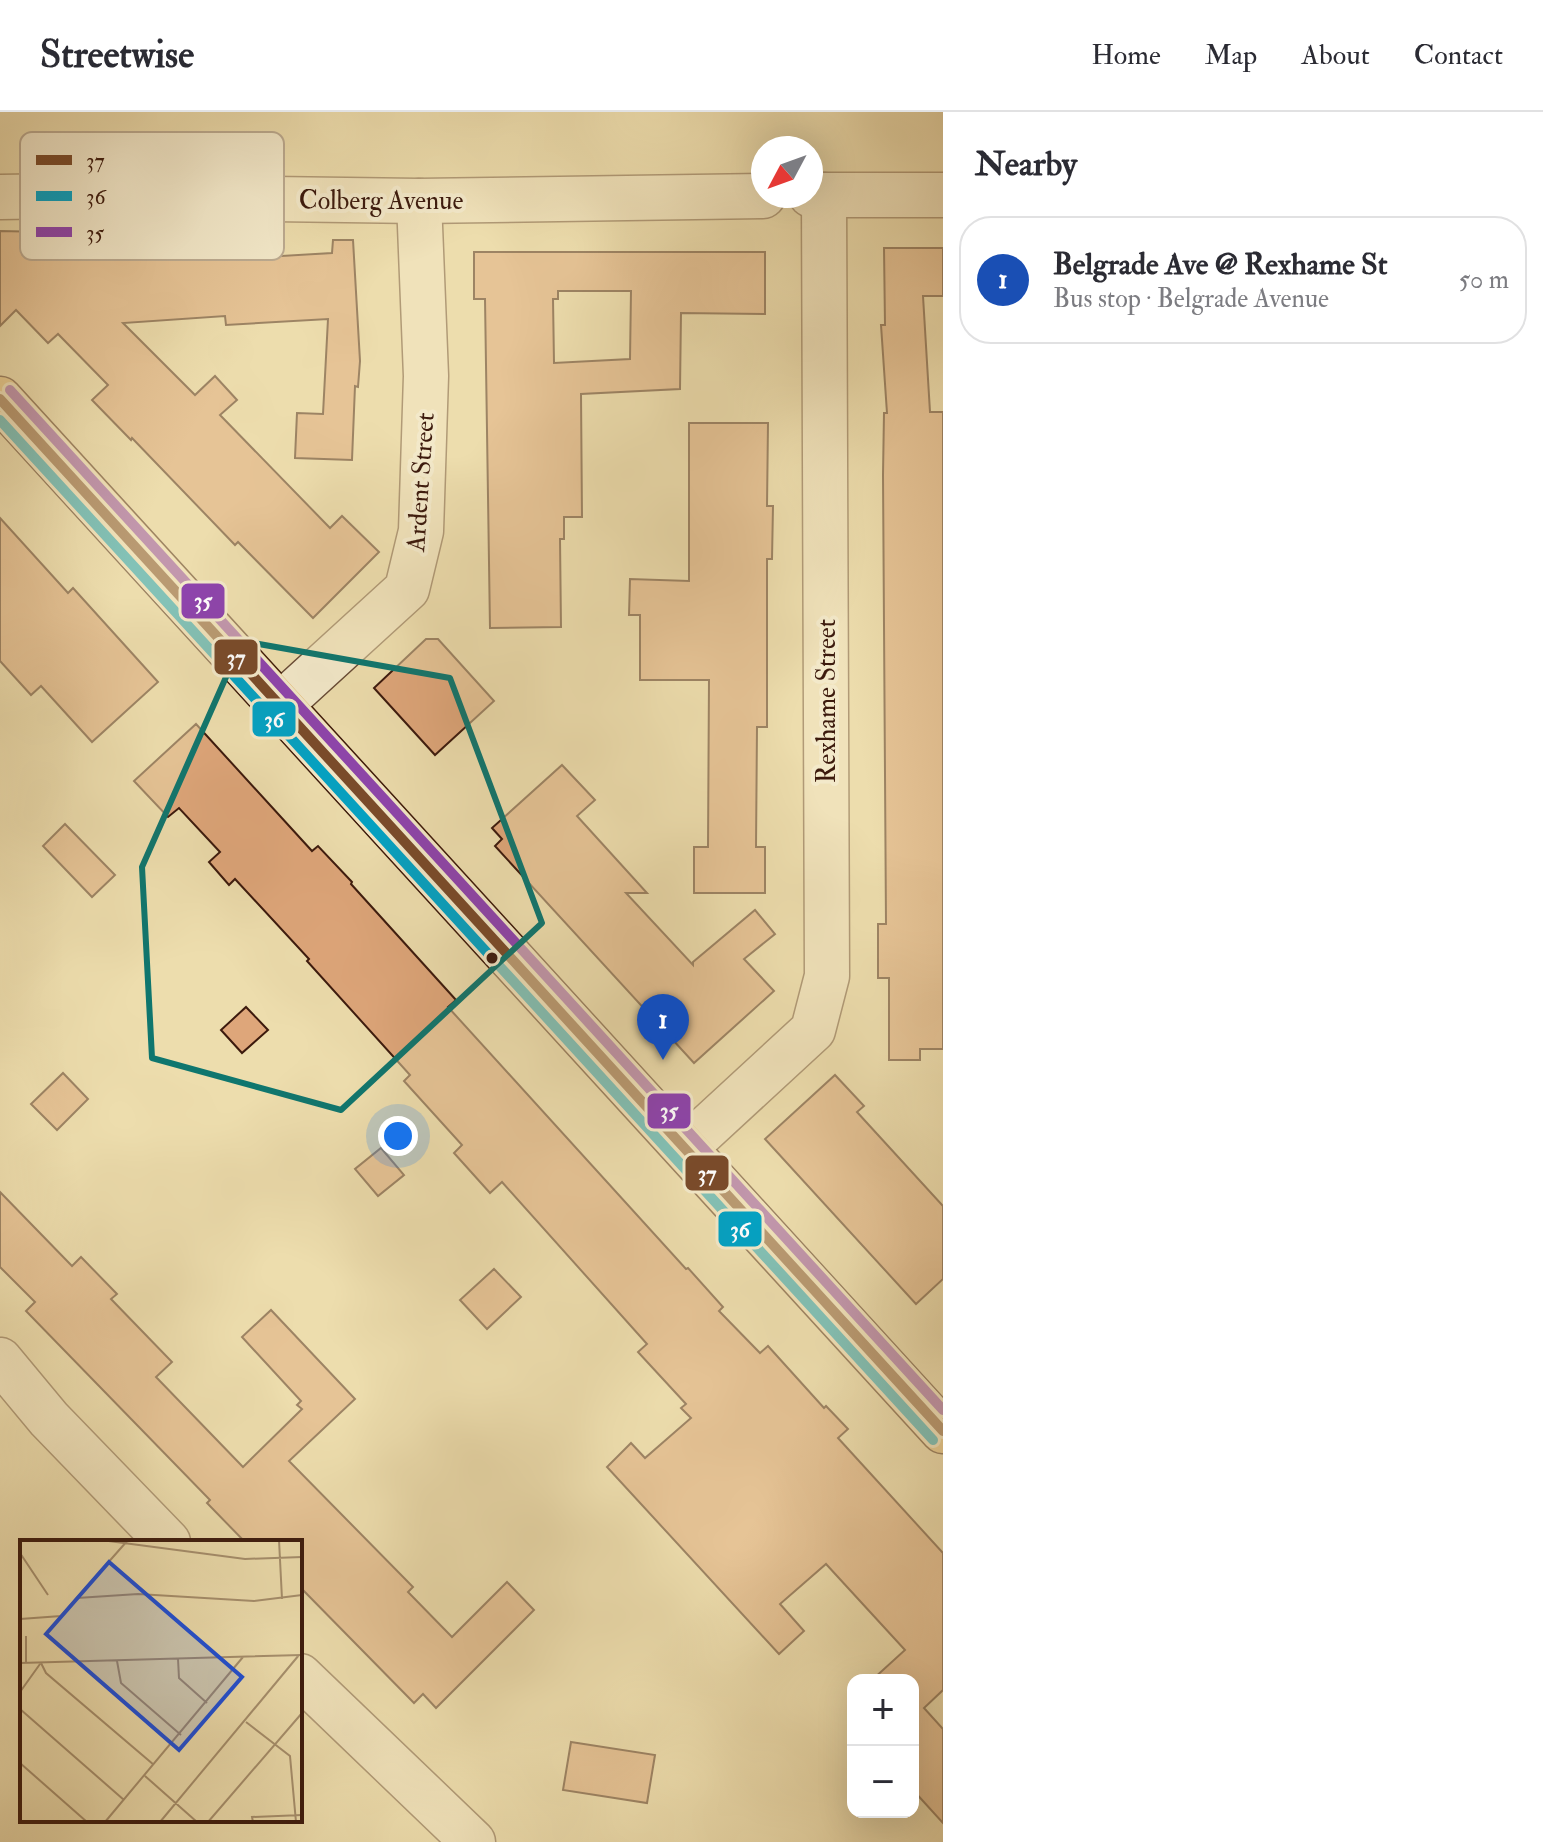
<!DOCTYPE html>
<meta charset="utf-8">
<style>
body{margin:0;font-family:"IM FELL Double Pica",serif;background:#f2f2f3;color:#2b2b33}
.controls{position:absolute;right:24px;bottom:24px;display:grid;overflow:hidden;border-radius:16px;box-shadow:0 8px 32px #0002}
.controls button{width:72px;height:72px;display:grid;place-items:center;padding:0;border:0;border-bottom:2px solid #e1e1e2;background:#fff;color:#2b2b33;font:40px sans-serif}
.compass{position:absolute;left:751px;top:24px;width:72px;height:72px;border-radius:50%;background:#fff;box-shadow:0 8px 32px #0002;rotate:229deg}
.you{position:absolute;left:398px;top:1024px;width:28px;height:28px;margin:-20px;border:6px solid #fff;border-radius:50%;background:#1a73e8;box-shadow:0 0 0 12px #1a73e833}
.badge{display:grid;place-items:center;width:52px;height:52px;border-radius:50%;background:#2563eb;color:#fff;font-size:26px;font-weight:700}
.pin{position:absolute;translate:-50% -66px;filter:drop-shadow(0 2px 4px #0008)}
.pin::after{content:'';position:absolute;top:42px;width:28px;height:24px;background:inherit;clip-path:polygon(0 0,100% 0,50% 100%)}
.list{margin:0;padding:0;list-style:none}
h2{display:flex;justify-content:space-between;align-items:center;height:104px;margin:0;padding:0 32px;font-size:34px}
h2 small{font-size:26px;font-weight:400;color:#7c7c81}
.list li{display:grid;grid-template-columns:52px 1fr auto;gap:24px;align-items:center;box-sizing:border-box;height:128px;margin:0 16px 16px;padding:0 16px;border:2px solid #e1e1e2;border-radius:32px}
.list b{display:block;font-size:30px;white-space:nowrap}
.list p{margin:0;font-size:26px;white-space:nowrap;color:#7c7c81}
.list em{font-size:26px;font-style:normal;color:#7c7c81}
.map{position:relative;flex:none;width:943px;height:1730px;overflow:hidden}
header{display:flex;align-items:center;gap:48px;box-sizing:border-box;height:112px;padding:0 40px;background:#fff;border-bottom:2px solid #e1e1e2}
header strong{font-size:38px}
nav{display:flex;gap:44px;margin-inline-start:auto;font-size:28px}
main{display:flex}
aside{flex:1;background:#fff}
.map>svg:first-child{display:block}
</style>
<header>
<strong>Streetwise</strong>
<nav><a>Home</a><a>Map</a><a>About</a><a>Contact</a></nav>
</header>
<main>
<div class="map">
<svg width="943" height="1730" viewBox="0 0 943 1730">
<rect width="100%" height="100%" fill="#edddad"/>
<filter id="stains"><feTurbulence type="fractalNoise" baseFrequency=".0025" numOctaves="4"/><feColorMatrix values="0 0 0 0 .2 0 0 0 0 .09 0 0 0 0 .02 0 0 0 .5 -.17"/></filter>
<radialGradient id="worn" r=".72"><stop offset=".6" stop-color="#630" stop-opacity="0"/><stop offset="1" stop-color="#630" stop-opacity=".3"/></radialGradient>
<g fill="#dea67a" stroke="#3c1a0d" stroke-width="2" fill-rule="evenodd">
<polygon points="0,119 45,120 45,147 118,142 119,146 180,143 180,146 265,141 265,145 332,141 333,128 353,128 360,249 358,275 355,274 352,348 295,346 297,301 323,302 328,207 226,213 225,204 123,211 195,283 215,264 237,288 220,303 330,416 342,404 379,440 313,506 238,430 235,433 132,326 131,328 92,288 108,273 58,222 48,231 16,198 0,214"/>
<polygon points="884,136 943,136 943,184 923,184 930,300 943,300 943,937 920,937 920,948 889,948 889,866 878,866 878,812 886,812 883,363 884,301 887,301 881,213 885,213"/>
<path d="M 474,140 L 765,140 L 765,202 L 681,201 L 680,277 L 581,282 L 582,405 L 564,405 L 564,427 L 560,427 L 561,515 L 490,516 L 485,187 L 474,187 ZM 558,179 L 631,179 L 630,247 L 554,251 L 553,187 L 558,187 Z"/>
<polygon points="689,311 768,311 767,394 773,394 772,447 767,447 767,615 757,615 756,735 765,735 765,781 694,781 694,735 708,735 709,568 640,568 640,503 629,503 630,467 689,469"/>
<polygon points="0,406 68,481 73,476 158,570 92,630 41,574 31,583 0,549"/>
<polygon points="426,527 438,527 494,589 435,643 374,576"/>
<polygon points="196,612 312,739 318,734 352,770 351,772 456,888 448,895 686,1157 688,1156 723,1195 719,1199 760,1241 768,1234 824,1296 826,1294 848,1317 838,1326 943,1441 943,1578 924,1596 943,1617 943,1711 913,1678 913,1568 872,1568 905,1538 826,1452 780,1492 804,1519 779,1542 607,1355 631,1331 645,1346 691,1306 681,1296 686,1292 638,1240 647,1232 502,1070 490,1081 454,1041 462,1033 404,969 410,963 307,849 309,847 235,767 229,773 209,750 220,740 179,696 168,705 134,669"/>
<polygon points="562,653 595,688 577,704 647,781 626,781 693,853 693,850 755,798 775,822 744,847 774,879 694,951 495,734 502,727 492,716"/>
<polygon points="65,712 115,763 92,785 43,734"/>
<polygon points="246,895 268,918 242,941 221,918"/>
<polygon points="63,961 88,987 57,1018 31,992"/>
<polygon points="835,963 864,994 857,1000 943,1094 943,1167 916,1192 765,1027"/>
<polygon points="381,1036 404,1063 378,1084 355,1057"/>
<polygon points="0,1080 72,1154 81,1145 117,1182 111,1187 172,1250 156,1265 243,1355 302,1297 297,1293 301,1289 242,1225 271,1198 355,1287 289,1349 413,1475 408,1480 452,1525 507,1470 534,1498 436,1596 423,1582 414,1591 300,1475 300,1430 245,1430 207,1391 210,1388 26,1199 35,1190 0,1155"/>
<polygon points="494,1157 521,1185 487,1217 460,1188"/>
<polygon points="571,1630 655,1643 647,1691 563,1678"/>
</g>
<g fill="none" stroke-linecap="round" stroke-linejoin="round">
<defs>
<g id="minor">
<polyline points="811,83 943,83"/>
<polyline points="0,85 63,84 419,89 763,84"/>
<polyline points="280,593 407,477 421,419 426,264 419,89"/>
<polyline points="685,1036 813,918 827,864 824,83"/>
<polyline points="0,1248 49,1307 168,1430"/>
<polyline points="300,1564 473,1730"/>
</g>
<polyline id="major" points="0,287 943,1319"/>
</defs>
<use href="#minor" stroke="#684b35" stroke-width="47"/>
<use href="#major" stroke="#3c1a0d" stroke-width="47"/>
<use href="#minor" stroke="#f3e9ca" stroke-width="44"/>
<use href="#major" stroke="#e6be76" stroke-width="44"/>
<defs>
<polyline id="bus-1" points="0,287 943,1319"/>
<polyline id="bus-2" points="0,308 933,1328"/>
<polyline id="bus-3" points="10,278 943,1298"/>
</defs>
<use href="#bus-1" stroke="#f3e9ca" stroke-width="16"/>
<use href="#bus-2" stroke="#f3e9ca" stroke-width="16"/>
<use href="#bus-3" stroke="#f3e9ca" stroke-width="16"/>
<use href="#bus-1" stroke="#7a4b2a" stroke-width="10"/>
<use href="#bus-2" stroke="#03a2c4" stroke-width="10"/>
<use href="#bus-3" stroke="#8e44ad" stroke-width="10"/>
</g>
<path d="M0 0H943V1730H0ZM 242,529 L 450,566 L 542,811 L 341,998 L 152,946 L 142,755 Z" fill="#edddad" fill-opacity=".55" fill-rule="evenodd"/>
<path fill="none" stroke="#0f766e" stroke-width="6" stroke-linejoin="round" d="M 242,529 L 450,566 L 542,811 L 341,998 L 152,946 L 142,755 Z"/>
<circle fill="#3c1a0d" stroke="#f3e9ca" stroke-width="3" cx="492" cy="846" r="7"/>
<g text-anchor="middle" stroke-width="8" stroke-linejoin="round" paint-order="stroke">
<g font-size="26" fill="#3c1a0d" stroke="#f3e9ca">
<text x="381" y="97">Colberg Avenue</text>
<text transform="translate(420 370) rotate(-86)" y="9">Ardent Street</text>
<text transform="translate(826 589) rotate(-90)" y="9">Rexhame Street</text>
</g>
</g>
<g transform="translate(20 1428)">
<rect width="282" height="282" fill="#edddad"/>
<path fill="none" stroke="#a68f6d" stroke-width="2" d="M 81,0 L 225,19 L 282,17M 259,0 L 262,59M 0,13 L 28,55M 57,58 L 118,54 L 234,61 L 282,55M 0,79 L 41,76 L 108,0M 158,119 L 159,138 L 187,163M 97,121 L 101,143 L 161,195M 0,123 L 282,115M 6,123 L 6,96M 21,123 L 26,133 L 134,225M 0,152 L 20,124M 0,169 L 104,260M 226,182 L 270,216 L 276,282M 0,223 L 67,282M 125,236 L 177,282M 85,282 L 223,117M 140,282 L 279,115M 188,282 L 282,173M 233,282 L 232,277 L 282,275"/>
<path fill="#1d4ed8" fill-opacity="0.15" stroke="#1d4ed8" stroke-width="4" d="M 89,22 L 222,137 L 159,210 L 26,94 Z"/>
<rect width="282" height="282" fill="none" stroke="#3c1a0d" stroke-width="4"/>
</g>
<rect x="20" y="20" width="264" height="128" rx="12" fill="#f3e9ca" stroke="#bcab91" stroke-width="2"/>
<rect x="36" y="43" width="36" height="10" fill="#7a4b2a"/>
<rect x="36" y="79" width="36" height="10" fill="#03a2c4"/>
<rect x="36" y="115" width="36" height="10" fill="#8e44ad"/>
<g font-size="22" fill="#3c1a0d">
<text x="86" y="56">37</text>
<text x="86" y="92">36</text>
<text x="86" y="128">35</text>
</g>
<g stroke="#f3e9ca" stroke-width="3">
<rect x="180" y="470" width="46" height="38" rx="8" fill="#8e44ad"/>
<rect x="213" y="526" width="46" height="38" rx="8" fill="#7a4b2a"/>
<rect x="251" y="588" width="46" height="38" rx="8" fill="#03a2c4"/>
<rect x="646" y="980" width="46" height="38" rx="8" fill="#8e44ad"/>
<rect x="684" y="1042" width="46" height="38" rx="8" fill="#7a4b2a"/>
<rect x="717" y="1098" width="46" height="38" rx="8" fill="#03a2c4"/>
</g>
<g font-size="22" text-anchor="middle" font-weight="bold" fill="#fff">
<text x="203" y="496">35</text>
<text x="236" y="553">37</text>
<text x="274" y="615">36</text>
<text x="669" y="1006">35</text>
<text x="707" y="1069">37</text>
<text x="740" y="1125">36</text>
</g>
<rect width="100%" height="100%" filter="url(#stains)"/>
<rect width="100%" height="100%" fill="url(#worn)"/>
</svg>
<div class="controls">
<button>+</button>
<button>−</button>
</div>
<svg class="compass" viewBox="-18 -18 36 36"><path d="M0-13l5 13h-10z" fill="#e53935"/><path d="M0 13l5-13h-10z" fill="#7c7c81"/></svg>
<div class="you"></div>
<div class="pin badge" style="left:663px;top:948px;background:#1a4fb4">1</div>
</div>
<aside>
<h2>Nearby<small></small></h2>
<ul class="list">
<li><span class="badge" style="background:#1a4fb4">1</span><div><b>Belgrade Ave @ Rexhame St</b><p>Bus stop · Belgrade Avenue</p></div><em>50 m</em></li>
</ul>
</aside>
</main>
